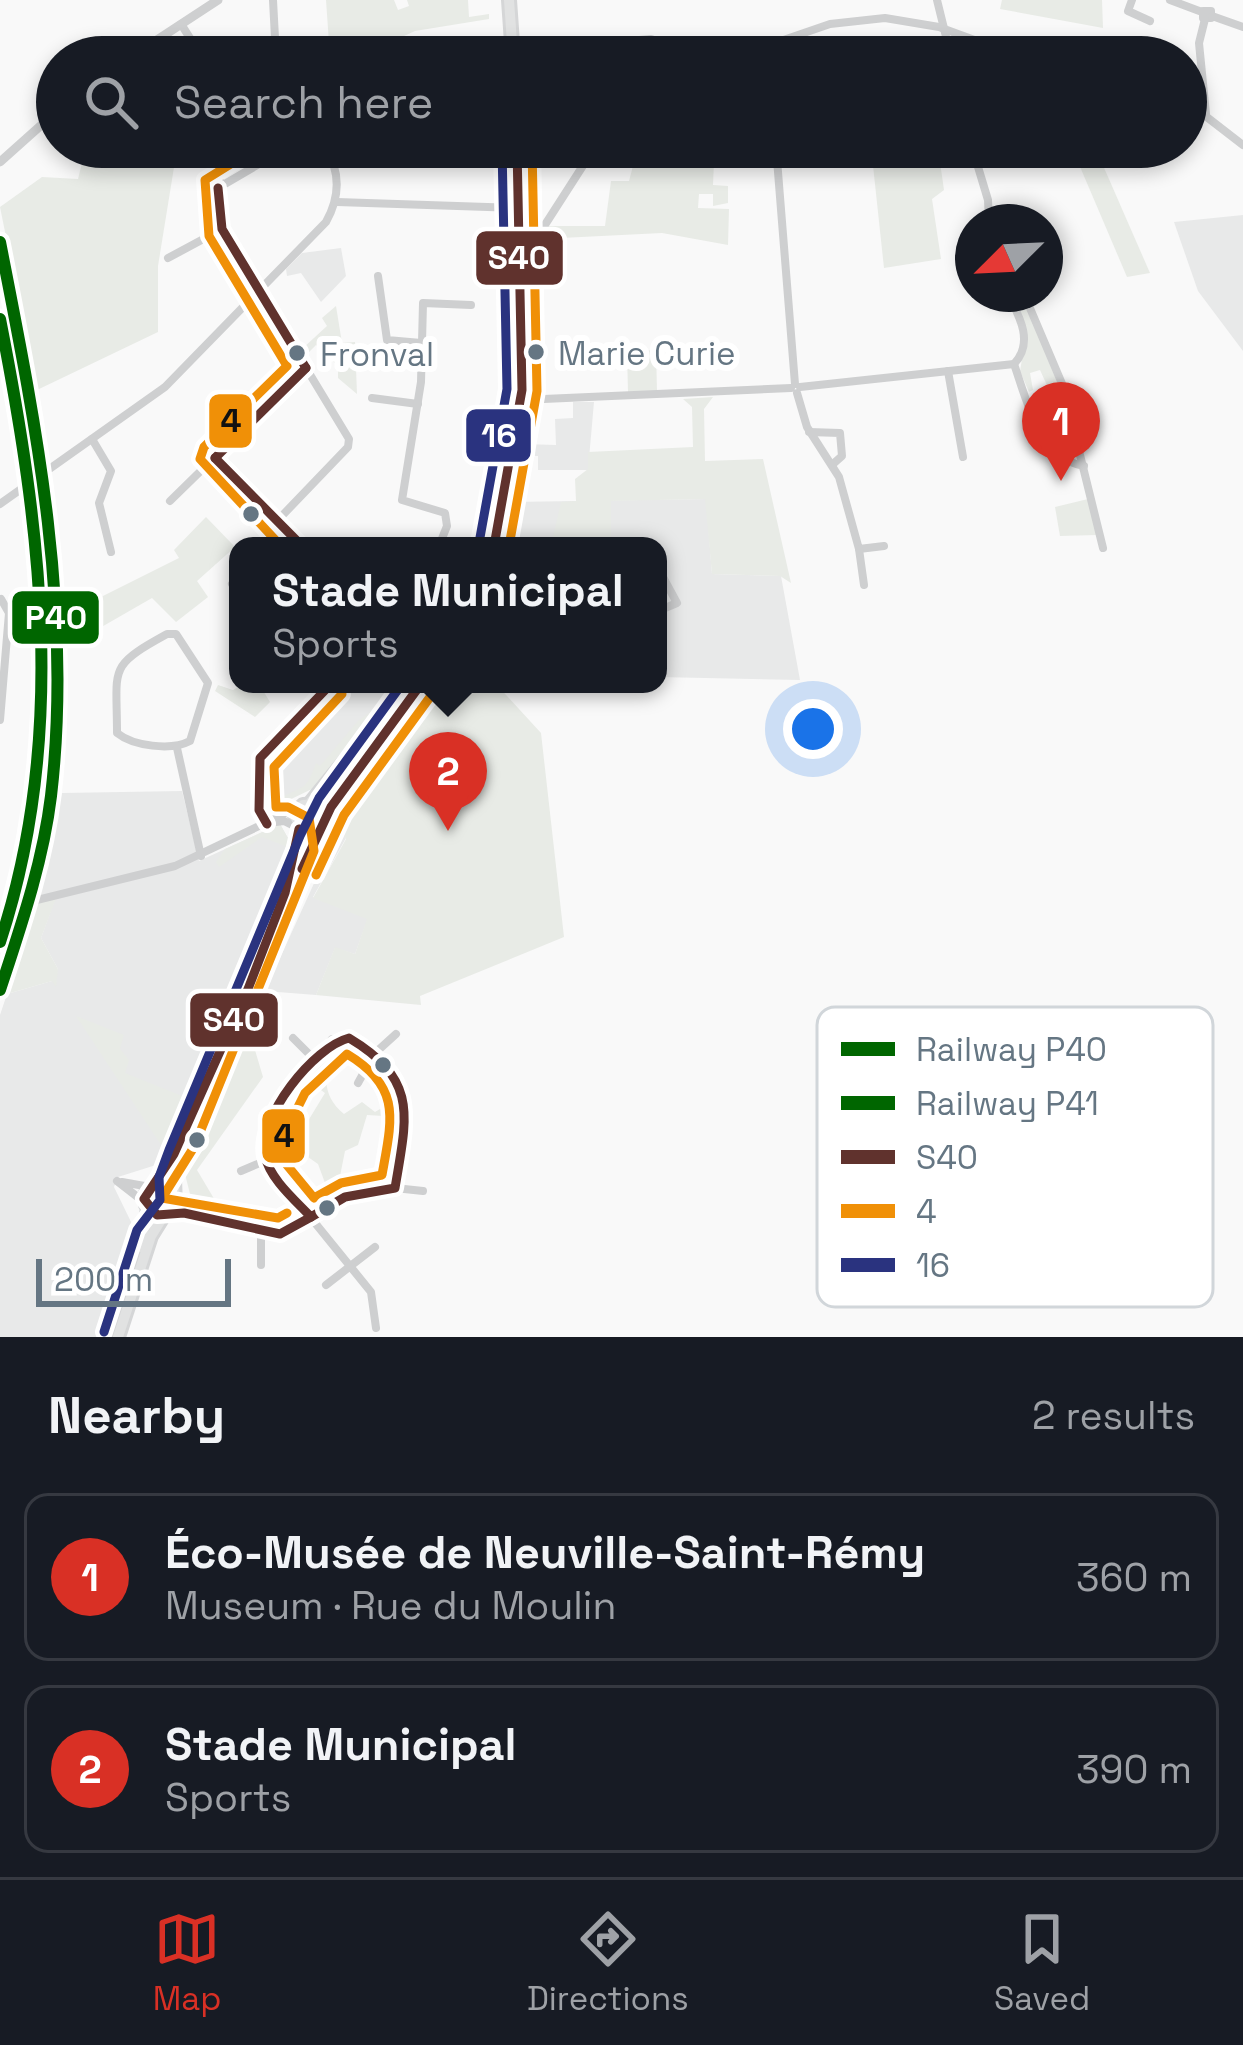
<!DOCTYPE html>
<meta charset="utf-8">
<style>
body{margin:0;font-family:"Space Grotesk",sans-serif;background:#242831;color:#f1f3f6}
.compass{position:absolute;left:955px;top:204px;width:108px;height:108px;border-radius:50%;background:#171b24;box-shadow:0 6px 18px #0003;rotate:246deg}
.scale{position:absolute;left:36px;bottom:30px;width:195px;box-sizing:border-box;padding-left:12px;border:6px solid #657683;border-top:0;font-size:33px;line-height:42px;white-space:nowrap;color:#657683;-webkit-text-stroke:9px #fff;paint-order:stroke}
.you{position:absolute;left:813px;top:729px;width:42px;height:42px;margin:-30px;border:9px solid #fff;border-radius:50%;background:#1a73e8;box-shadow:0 0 0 18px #1a73e833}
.badge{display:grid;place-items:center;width:78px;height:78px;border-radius:50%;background:#d93025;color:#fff;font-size:39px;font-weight:700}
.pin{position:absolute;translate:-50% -99px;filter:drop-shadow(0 3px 6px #0008)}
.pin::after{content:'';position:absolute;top:63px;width:42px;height:36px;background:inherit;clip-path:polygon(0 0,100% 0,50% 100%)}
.popup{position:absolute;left:229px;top:537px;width:438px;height:156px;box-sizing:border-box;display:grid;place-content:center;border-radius:24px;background:#171b24;filter:drop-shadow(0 3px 9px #0005);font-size:39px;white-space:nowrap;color:#9ea1a6}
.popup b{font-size:45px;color:#f1f3f6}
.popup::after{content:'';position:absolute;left:50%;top:100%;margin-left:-24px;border:24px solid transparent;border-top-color:#171b24}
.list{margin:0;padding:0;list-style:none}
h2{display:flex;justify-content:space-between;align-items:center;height:156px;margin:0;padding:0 48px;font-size:51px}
h2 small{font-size:39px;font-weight:400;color:#9ea1a6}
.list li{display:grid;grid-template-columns:78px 1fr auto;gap:36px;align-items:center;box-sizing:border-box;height:168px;margin:0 24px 24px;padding:0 24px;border:3px solid #363941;border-radius:24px}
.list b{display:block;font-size:45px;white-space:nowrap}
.list p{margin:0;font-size:39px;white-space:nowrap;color:#9ea1a6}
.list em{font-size:39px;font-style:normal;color:#9ea1a6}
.icon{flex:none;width:66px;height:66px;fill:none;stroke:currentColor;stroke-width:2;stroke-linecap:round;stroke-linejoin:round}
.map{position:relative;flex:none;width:1243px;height:1337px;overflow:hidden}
.search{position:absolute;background:#171b24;box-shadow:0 6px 18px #0003;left:36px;right:36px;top:36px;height:132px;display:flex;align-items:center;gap:30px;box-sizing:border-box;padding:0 42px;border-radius:66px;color:#9ea1a6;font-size:45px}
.sheet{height:540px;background:#171b24}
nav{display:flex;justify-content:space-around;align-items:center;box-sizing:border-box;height:168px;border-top:3px solid #363941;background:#171b24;font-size:33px;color:#9ea1a6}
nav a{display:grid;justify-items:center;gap:6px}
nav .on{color:#d93025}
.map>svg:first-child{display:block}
</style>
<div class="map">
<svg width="1243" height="1337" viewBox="0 0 1243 1337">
<rect width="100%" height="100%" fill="#f9f9f9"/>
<g fill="#e8e9e9">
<polygon points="1243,215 1243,351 1198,291 1174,222"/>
<polygon points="341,248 346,276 321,302 301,273 287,276 286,269 302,253"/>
<polygon points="573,402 594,402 588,470 538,470 538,456 522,456 524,444 556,445 555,419 573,418"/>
<polygon points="706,499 712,574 781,576 800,680 658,677 658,546 504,546 511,502"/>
<polygon points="337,684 380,684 388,692 314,787 264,811 264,757"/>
<polygon points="182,791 199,861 280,824 293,847 289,861 171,1139 156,1165 118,1177 114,1187 134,1228 104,1337 0,1337 0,1015 7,994 52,981 58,969 41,938 56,897 35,901 62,793"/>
<polygon points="341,824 346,838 313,897 368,918 355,954 335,948 316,995 265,991"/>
</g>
<g fill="#e8ebe6">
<polygon points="326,0 394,0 398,10 409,6 407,0 468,0 469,17 489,14 489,19 415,31 393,41 379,36 389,45 363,41 362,57 330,57"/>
<polygon points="1002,0 1102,0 1103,28 1000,9"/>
<polygon points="86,147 156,147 176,155 158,266 158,332 37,390 0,207 42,177 78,179"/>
<polygon points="638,147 749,147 748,162 714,162 713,185 728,186 728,203 713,206 713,194 699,194 698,208 729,209 728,245 662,233 541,239 548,226 605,226 611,181 629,181"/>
<polygon points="871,147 916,147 919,165 940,162 944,190 932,199 941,259 884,268"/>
<polygon points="1098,154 1150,273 1127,277 1078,162"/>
<polygon points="1011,294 1021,294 1061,390 1076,449 1040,370 1030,373 1033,390 1029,392 1020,371 1026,335"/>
<polygon points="336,306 342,343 355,342 357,394 338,378 338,366 316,345 306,355 302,349 327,326 322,318"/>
<polygon points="656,350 657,391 628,392 627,352"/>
<polygon points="713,397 704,409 705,461 763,459 791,583 780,576 712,574 705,499 611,501 611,546 551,546 561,502 576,501 575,479 588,469 588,452 693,447 692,407 683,399"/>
<polygon points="1088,499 1097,535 1060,536 1055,507"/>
<polygon points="206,517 235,547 197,581 208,597 176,622 152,598 98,629 89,603 179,558 174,550"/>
<polygon points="243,684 259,684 270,702 255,717 215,691 218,685 233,690"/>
<polygon points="438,684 496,684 541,733 564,937 420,996 421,1005 316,995 335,947 355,954 367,919 313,898 346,839 341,824"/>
<path d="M 391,697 L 316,787 L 279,805 L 273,815 L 265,814 L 263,776 L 282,797 C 306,785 306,790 316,763 L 320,766 L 358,721 Z"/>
<polygon points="280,824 293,847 220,1033 163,1148 76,1016 124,1035 120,1049 129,1060 125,1073 187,1098 290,848 262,837 219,867 216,862 225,849"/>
<polygon points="57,896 41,938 58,969 56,987 52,981 7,994 35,901"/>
<polygon points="247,1023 263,1077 197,1170 216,1202 251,1207 274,1224 296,1208 292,1224 284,1228 208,1215 193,1206 185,1174"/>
<path d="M 333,1045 C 325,1073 320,1094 344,1114 L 362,1102 L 375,1112 L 402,1096 L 400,1117 L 367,1115 L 358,1145 L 345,1151 L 336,1196 L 315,1208 L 308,1206 L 328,1191 L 318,1164 L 298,1150 L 276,1164 L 271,1131 L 294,1144 L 325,1093 L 307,1080 Z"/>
</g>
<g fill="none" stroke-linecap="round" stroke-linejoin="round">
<defs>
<g id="secondary">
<polyline points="509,0 513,57"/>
<polyline points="494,546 522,390 511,147"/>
<polyline points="311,802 408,684"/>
<path d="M 299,829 C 303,883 205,1078 180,1141 L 165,1172 L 146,1193 L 146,1205 L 154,1214 L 167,1214 L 175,1205 L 174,1179 L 183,1155 L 331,807 L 421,684"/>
<polyline points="302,831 295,816 303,805 319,804 327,816"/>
<polyline points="140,1247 148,1209"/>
<polyline points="118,1337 151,1236 164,1215"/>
</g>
</defs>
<use href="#secondary" stroke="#d5d6d7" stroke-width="16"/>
<g stroke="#cecfd0" stroke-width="8">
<polyline points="273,0 276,57"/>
<polyline points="937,0 951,57"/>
<polyline points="1132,0 1128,11 1150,21"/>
<polyline points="1170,0 1202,12"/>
<rect x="1203" y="11" width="8" height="7"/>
<polyline points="1212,16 1243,27"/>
<polyline points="1205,19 1199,43 1206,114"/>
<polyline points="181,24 202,57"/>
<polyline points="671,40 769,45 830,24 885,18 939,27 1021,57"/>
<polyline points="510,51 651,39 663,43 654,57"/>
<polyline points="1186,112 1203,116"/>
<polyline points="1208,118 1243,145"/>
<polyline points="218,147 222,229 349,439 348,447 277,521"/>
<polyline points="776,147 795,384"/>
<polyline points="972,147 988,200 989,222"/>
<polyline points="218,188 288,147"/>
<polyline points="337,202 515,208"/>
<polyline points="518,250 532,245 595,147"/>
<polyline points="168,258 222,229"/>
<polyline points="378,276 387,340 421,343"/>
<path d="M 1008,294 C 1020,317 1034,343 1014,364"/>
<polyline points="1024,294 1063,386 1103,548"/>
<path d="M 1014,364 C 1027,401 1039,458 1084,466"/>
<polyline points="948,371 963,457"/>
<polyline points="800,387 1014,364"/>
<polyline points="797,393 807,427 839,477 859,549 884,546"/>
<polyline points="372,398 418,404"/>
<polyline points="521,400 791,388"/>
<polyline points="809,432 840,433 842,456 833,464"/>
<polyline points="92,439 111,471 99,503 111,552"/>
<polyline points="215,458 302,546"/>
<polyline points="170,501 306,368"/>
<path d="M 0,504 L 165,387 L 326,222 C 340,197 341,172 325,147"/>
<polyline points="439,546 447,526 445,513 402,500 421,382 423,303 471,305"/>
<polyline points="859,549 864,585"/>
<polyline points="658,568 677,603 658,611"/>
<polyline points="232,584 238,592"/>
<path d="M 167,634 L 176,634 L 208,683 L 190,741 C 171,751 133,746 117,733 C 117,667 107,667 167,634 Z"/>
<polyline points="0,720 9,613 1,599"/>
<polyline points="177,748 201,856"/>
<polyline points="268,823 284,821 298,828"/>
<polyline points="267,824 259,810 260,758 331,684"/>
<polyline points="0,909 175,866 299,807"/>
<polyline points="293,1038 314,1059"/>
<polyline points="358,1083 374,1054 396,1034"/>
<polyline points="241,1171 267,1160"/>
<polyline points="117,1181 144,1202"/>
<polyline points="122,1182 150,1187"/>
<polyline points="177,1198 199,1214"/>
<polyline points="170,1213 280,1234 358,1193 395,1188 423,1191"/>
<polyline points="261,1230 261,1265"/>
<polyline points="326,1285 375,1247"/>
<path d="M 376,1328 L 371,1292 L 277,1176 L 265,1152 L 272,1117 L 332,1039 L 354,1039 C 427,1097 408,1101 395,1188"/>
</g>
<g stroke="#cecfd0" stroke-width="9">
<polyline points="131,57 218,0"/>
<polyline points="0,162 57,111"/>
</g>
<use href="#secondary" stroke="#e1e2e2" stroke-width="10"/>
<defs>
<g id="bus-1">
<polyline points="218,188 222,229 306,368"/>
<polyline points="215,458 306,368"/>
<polyline points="215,458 302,546"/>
<polyline points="494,546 522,390 517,147"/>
<polyline points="267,824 259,810 260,758 331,684"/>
<polyline points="299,829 285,893 248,989 174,1154 144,1199 157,1215 184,1213 280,1234 311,1217"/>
<polyline points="302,869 331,807 421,684"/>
<path d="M 349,1038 C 419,1080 407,1116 395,1188 L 345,1197 L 311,1217 C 295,1200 270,1179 265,1156 C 257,1117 314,1047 349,1038 Z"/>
</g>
<g id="bus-2">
<polyline points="258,147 205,180 209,236 287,366 204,447 200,459 281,546"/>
<polyline points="509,546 537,391 532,147"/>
<polyline points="316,875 344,815 433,693"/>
<path d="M 347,1054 C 402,1087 392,1119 382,1175 L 341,1183 L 314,1198 L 286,1164 L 280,1143 L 305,1093 Z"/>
<polyline points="287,1213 278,1218 162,1198 194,1147 314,851 309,818 288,807 276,807 274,767 342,694"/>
</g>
<g id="bus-3">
<polyline points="479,543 507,389 502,147"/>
<polyline points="104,1332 137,1230 160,1200 159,1177 169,1150 300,836 319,798 402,684"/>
</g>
</defs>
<use href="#bus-1" stroke="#fff" stroke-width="18"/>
<use href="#bus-2" stroke="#fff" stroke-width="18"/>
<use href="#bus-3" stroke="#fff" stroke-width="18"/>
<use href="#bus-1" stroke="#60322d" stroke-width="9"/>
<use href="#bus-2" stroke="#f09007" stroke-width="9"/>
<use href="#bus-3" stroke="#2a337f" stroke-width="9"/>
<defs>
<path id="rail-1" d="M 0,242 C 36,425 73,608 51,796 C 43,862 21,926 0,990"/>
<path id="rail-2" d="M 0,319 C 41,528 68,736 0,942"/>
</defs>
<use href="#rail-1" stroke="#fff" stroke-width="21"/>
<use href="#rail-2" stroke="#fff" stroke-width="21"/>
<use href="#rail-1" stroke="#060" stroke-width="12"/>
<use href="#rail-2" stroke="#060" stroke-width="12"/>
</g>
<g fill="#657683" stroke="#fff" stroke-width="4.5">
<circle cx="536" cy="352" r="10"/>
<circle cx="297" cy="353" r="10"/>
<circle cx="251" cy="514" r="10"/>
<circle cx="383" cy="1065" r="10"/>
<circle cx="197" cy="1140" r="10"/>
<circle cx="327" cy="1208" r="10"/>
</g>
<g text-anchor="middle" stroke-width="12" stroke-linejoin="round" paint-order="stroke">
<g font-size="33" fill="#657683" stroke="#fff" text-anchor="start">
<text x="558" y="365">Marie Curie</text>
<text x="320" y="366">Fronval</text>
</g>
</g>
<rect x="817" y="1007" width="396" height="300" rx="18" fill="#fff" stroke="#d1d6da" stroke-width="3"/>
<rect x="841" y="1042" width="54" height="14" fill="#060"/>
<rect x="841" y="1096" width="54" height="14" fill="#060"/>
<rect x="841" y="1150" width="54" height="14" fill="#60322d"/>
<rect x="841" y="1204" width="54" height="14" fill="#f09007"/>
<rect x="841" y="1258" width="54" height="14" fill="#2a337f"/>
<g font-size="33" fill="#657683">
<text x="916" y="1061">Railway P40</text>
<text x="916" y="1115">Railway P41</text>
<text x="916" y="1169">S40</text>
<text x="916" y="1223">4</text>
<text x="916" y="1277">16</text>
</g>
<g stroke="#fff" stroke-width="4.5">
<rect x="474" y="229" width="91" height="58" rx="12" fill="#60322d"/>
<rect x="207" y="392" width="47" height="58" rx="12" fill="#f09007"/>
<rect x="464" y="407" width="69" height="57" rx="12" fill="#2a337f"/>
<rect x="10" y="589" width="91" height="57" rx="12" fill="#060"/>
<rect x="188" y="991" width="92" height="58" rx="12" fill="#60322d"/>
<rect x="260" y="1107" width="47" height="58" rx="12" fill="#f09007"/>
</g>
<g font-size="33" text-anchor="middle" font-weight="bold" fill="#fff">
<text x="519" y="269">S40</text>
<text x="499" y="447">16</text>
<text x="56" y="629">P40</text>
<text x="234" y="1031">S40</text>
</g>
<g font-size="33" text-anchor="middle" font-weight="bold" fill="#111">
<text x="231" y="432">4</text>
<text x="284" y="1147">4</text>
</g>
</svg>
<svg class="compass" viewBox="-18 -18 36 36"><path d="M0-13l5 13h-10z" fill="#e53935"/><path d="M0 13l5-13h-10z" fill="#9ea1a6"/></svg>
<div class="scale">200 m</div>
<div class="you"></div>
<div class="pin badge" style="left:1061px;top:481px">1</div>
<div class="pin badge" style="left:448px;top:831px">2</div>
<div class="popup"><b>Stade Municipal</b>Sports</div>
<div class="search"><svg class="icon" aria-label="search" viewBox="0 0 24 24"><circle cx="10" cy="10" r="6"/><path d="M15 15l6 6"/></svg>Search here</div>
</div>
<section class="sheet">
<h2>Nearby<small>2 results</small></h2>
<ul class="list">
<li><span class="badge">1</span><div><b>Éco-Musée de Neuville-Saint-Rémy</b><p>Museum · Rue du Moulin</p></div><em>360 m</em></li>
<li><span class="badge">2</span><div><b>Stade Municipal</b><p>Sports</p></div><em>390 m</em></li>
</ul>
</section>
<nav>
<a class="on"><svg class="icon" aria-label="map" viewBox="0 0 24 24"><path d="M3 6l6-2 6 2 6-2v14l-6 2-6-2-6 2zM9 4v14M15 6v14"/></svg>Map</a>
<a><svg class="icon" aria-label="directions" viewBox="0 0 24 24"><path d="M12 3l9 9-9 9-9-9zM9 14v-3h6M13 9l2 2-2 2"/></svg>Directions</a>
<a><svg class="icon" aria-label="saved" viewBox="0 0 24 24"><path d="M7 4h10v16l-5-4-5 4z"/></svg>Saved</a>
</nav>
